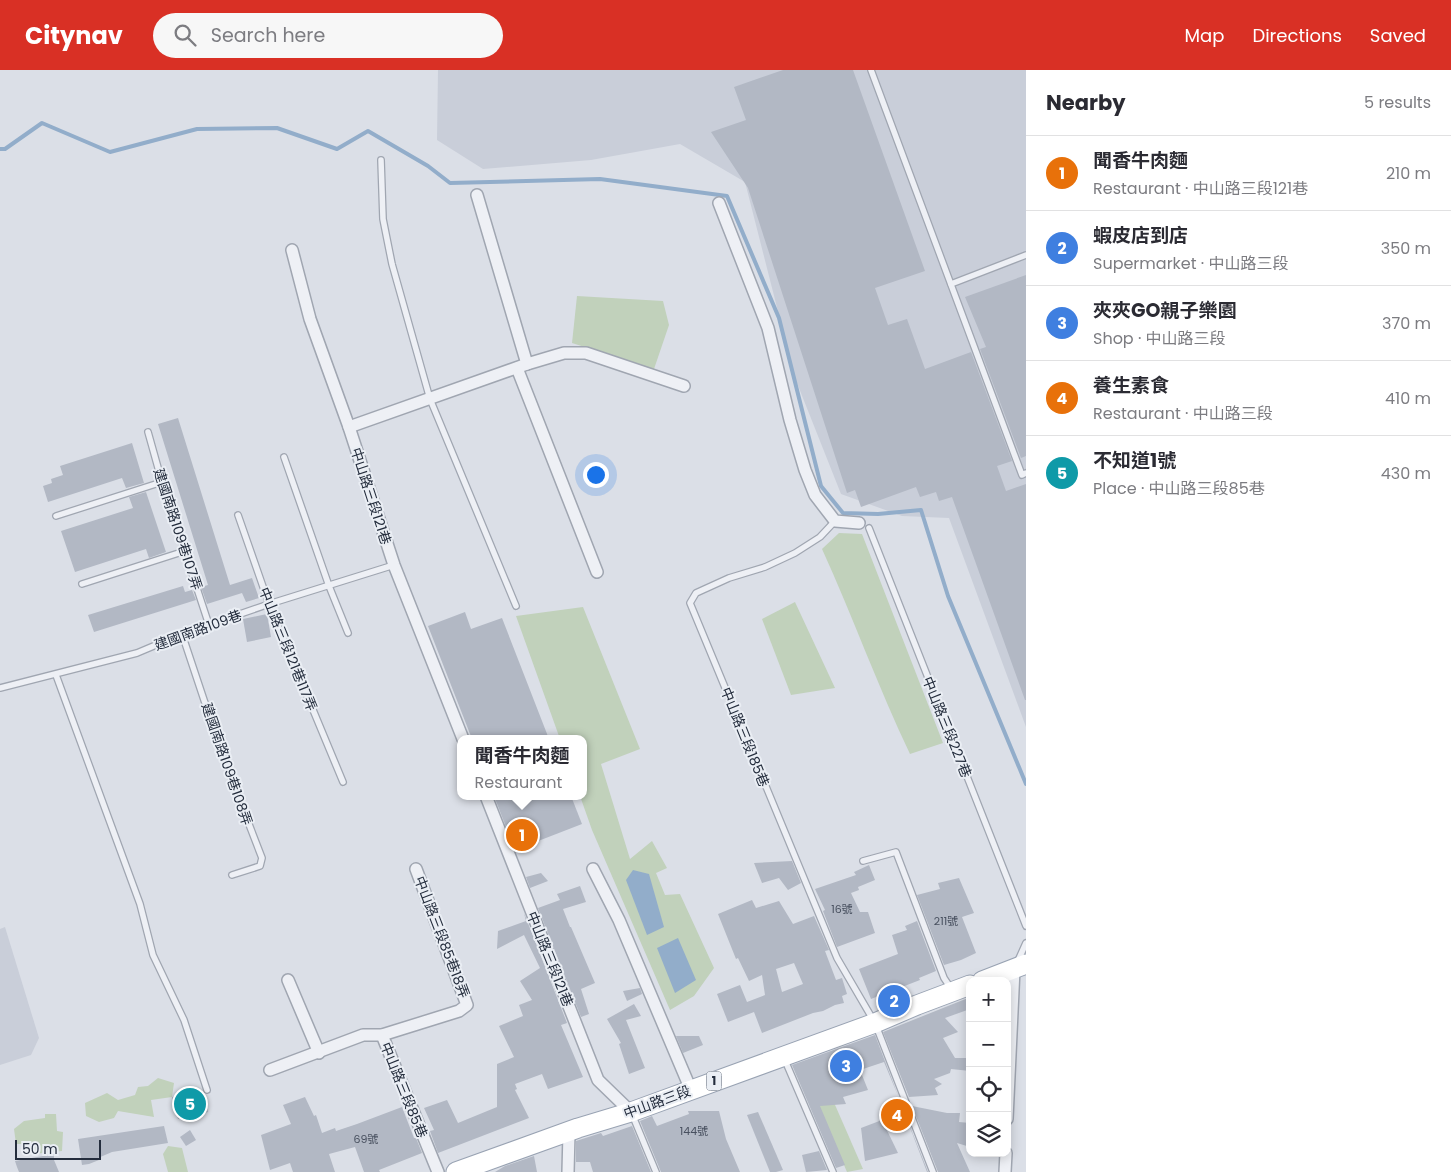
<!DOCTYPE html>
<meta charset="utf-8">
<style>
body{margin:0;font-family:Poppins,"Noto Sans TC",sans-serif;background:#f7f7f7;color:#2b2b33}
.controls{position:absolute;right:15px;bottom:15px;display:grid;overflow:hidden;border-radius:10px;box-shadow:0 2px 12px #0003}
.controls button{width:45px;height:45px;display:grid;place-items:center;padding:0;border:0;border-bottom:1px solid #e1e1e2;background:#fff;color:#2b2b33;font:25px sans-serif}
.scale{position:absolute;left:15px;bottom:12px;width:86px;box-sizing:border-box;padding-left:5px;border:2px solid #242d3d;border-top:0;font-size:14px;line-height:18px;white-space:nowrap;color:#242d3d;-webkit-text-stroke:4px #eaeef4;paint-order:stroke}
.you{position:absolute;left:595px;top:404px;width:18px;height:18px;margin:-12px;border:4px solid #fff;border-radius:50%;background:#1a73e8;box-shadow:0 0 0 8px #1a73e833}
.badge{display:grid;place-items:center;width:32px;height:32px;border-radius:50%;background:#d93025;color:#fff;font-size:16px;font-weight:700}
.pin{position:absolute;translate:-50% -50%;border:2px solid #fff;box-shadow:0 1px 5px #0006}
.popup{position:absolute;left:457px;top:665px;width:130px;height:65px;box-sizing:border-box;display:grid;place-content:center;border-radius:10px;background:#fff;filter:drop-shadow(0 1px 4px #0005);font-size:16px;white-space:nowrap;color:#7c7c81}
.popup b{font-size:19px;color:#2b2b33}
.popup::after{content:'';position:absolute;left:50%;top:100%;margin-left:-10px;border:10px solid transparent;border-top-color:#fff}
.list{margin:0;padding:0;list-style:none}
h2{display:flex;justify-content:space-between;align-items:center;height:65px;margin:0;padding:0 20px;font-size:21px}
h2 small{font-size:16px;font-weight:400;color:#7c7c81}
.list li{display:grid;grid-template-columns:32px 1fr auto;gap:15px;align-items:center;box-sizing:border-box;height:75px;padding:0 20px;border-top:1px solid #e1e1e2}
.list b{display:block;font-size:19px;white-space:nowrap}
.list p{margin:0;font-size:16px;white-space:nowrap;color:#7c7c81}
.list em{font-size:16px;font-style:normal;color:#7c7c81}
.icon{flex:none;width:28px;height:28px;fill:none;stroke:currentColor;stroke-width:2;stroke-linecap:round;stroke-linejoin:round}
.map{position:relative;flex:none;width:1026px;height:1102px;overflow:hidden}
header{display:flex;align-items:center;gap:30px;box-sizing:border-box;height:70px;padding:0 25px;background:#d93025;color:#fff}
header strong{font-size:24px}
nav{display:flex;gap:28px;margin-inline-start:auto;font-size:18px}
.search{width:350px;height:45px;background:#f7f7f7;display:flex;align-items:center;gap:12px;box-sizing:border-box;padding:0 18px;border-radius:28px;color:#7c7c81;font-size:19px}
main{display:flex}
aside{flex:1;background:#fff}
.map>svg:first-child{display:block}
</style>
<header>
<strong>Citynav</strong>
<div class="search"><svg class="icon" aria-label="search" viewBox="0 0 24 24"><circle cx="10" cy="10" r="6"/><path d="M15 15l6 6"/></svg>Search here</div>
<nav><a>Map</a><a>Directions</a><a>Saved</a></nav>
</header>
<main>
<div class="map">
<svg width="1026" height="1102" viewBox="0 0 1026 1102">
<rect width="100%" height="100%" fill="#dbdfe7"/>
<g fill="#c9ced9">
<polygon points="438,0 1026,0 1026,657 949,448 902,446 841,424 795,308 745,112 680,74 591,90 483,99 437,70"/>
<polygon points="5,857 39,968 31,985 0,995 0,859"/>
</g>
<g fill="#c1d1bb">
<polygon points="577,226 663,231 669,255 654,299 572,273"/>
<path d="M 839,463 L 862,464 L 943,673 L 910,684 C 878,617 853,547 822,479 Z"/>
<polygon points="795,532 835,618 791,625 762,549"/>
<polygon points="583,537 640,679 601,694 630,789 652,771 667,798 656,803 665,825 680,824 714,898 694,926 670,940 592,760 580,726 583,726 583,669 560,669 516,546"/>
<polygon points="815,989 863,1099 847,1102 801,995"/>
<polygon points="158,1008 174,1013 172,1027 151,1030 154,1047 118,1041 114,1048 99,1052 86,1046 85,1033 107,1023 118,1030 135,1025 138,1017 148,1016"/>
<polygon points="45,1044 56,1044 57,1061 63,1062 62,1081 34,1084 31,1077 22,1077 21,1074 16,1074 14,1059 24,1051 45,1048"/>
<polygon points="168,1076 182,1078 188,1102 168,1102 163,1084"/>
</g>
<g fill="#92adca">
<polygon points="633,800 649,804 664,857 647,865 626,810"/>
<polygon points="678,868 696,910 675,923 657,878"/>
</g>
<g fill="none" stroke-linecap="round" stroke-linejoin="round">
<polyline stroke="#92adca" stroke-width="4" points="0,79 5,79 42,53 110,82 197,59 277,58 337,79 368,61 428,96 450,113 600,109 727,126 779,248 821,416 843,443 878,444 921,440 948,526 1026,714"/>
</g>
<g fill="#b2b8c4" fill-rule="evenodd">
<polygon points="783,0 853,0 925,201 875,218 888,255 907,249 925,299 971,282 1012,391 997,396 1006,421 1026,414 1026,630 1025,630 952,427 939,431 936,422 920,427 916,417 861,437 855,420 847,423 748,118 711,62 746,50 734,17"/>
<polygon points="1026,205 1026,386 1021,388 980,279 986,277 965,227"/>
<polygon points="178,348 230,515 252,508 259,528 246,532 242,523 207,534 201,517 208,515 158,354"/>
<polygon points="132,373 144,413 126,418 122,408 48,432 43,416 52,413 51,409 63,405 60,396"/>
<polygon points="146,422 166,482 149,488 146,479 75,502 61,461 133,438 129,427"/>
<polygon points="183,516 185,522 192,520 196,530 94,562 88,545"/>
<polygon points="465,542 471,559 502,548 549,669 472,669 428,556"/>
<polygon points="267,544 271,567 247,572 243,549"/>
<polygon points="494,726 571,726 582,754 515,780"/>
<polygon points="792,791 801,813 788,820 779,808 762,813 754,793"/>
<polygon points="869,795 875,810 858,817 859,820 851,823 860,842 868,842 875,863 837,877 823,841 825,840 815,819 856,805 854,802"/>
<polygon points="541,803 548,811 530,818 526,807"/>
<polygon points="959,808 974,843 962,847 976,883 961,890 944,895 917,825 940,819 938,813"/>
<polygon points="580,816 586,832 563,839 570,857 571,857 595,913 581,919 589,944 581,947 538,838 560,830 557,824"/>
<path d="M 752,830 L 756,838 L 779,831 L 793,854 L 814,846 L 829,880 L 825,881 L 836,910 L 842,908 L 847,924 L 842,926 L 844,933 L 835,935 L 823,941 L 813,943 L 762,963 L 754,942 L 728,952 L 717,924 L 740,915 L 747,932 L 765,925 L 762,905 L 749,911 L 738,888 L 736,889 L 718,844 ZM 794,893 L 803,914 L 782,922 L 776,899 Z"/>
<polygon points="524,843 567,953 561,955 583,1007 548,1019 542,1004 515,1014 517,1019 515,1020 529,1048 438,1083 430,1061 434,1060 424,1038 447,1030 458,1053 497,1037 497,994 514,987 499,956 523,946 519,935 532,930 520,911 540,898 524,865 497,879 498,861 526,851"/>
<polygon points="917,851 936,901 919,908 920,910 871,929 859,899 898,884 892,865 907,860 905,856"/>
<polygon points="640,918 642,924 627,931 623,921"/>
<polygon points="968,928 970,939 945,948 958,962 943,968 955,988 970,988 970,1001 951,999 950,1003 934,1009 942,1014 935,1018 938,1025 909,1027 883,962"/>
<polygon points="634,934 641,946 626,950 645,998 629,1004 619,974 621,973 607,949"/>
<polygon points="875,965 899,1028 884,992 860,1000 868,1020 843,1027 846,1034 820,1036 845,1095 836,1098 792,995"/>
<polygon points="676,966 699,966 703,975 683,983"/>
<polygon points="202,1020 208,1042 178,1049 172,1027"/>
<polygon points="305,1027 314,1046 316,1045 322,1063 335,1058 336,1061 357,1054 402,1037 414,1068 416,1068 422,1083 379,1100 380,1102 364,1102 355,1077 329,1084 335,1102 293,1102 290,1093 270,1100 261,1065 291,1054 283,1035"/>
<polygon points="901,1034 928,1102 927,1102"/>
<polygon points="912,1036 947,1043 960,1043 959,1052 970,1053 970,1077 957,1073 970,1102 938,1102"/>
<polygon points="688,1041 719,1041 726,1069 740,1102 661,1102 640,1051 652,1046 657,1056 689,1044"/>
<polygon points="758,1042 783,1100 776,1102 770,1102 747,1045"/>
<polygon points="882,1050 898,1083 865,1091 861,1058"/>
<polygon points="164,1056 168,1073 112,1082 98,1088 99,1090 89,1094 82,1095 78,1069"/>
<polygon points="632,1056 651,1102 593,1102 590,1092 576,1092 576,1071 601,1063 603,1066"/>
<polygon points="190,1060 196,1070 186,1076 180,1067"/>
<polygon points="819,1081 827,1100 806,1102 802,1085"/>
<polygon points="54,1084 54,1090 59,1102 19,1102 17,1097 15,1091"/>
<polygon points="534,1086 537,1102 495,1102 505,1096"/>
</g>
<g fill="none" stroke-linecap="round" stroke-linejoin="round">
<defs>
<g id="lane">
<polyline points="871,0 1022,405 1026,403"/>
<polyline points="381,90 383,149 392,194 430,329 516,536"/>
<polyline points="951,214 1026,185"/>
<polyline points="148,362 162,412 209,555"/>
<polyline points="284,387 329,516 348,563"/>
<polyline points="238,445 269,534 343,712"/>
<polyline points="56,446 162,412"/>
<polyline points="835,451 820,467 795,483 765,497 729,508 696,523 690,533 837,888 875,953 933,1102"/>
<polyline points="869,458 1026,856"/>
<polyline points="82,514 185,481"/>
<polyline points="182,564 223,687 262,788 260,796 232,805"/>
<polyline points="56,605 140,834 153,885 184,950 207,1020"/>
<polyline points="0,618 137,583 182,564 269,534 394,495"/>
<polyline points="863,791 896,782 944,908 952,920"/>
<polyline points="1017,893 1026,873"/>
<polyline points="784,988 833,1102"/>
<polyline points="632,1044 656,1102"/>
</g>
<g id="street">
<polyline points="477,125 527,294"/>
<polyline points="719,133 768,258 790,350 805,400 815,425 835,451 859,453"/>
<polyline points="292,180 310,249 349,357 394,495 463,669"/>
<polyline points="517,298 597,502"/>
<polyline points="349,357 527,294 564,283 586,283 684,316"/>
<polyline points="486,726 598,1010 631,1042"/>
<polyline points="593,799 619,850 691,1020"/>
<polyline points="288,910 319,983"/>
<polyline points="382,965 438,1102"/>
<polyline points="270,1000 363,965 382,965 459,941 467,935 416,799"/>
<polyline points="1007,1049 1014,899"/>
<polyline points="568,1102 569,1063"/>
<polyline points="1005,1102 1006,1083"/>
</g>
<g id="primary">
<polyline points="982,911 1026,894"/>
<polyline points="456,1102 578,1058 631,1042 875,953 917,935 970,915"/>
</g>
</defs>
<use href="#lane" stroke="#a0a6b1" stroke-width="8"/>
<use href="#street" stroke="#a0a6b1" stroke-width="14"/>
<use href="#primary" stroke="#99a3b3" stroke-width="21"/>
<use href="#lane" stroke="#eef0f5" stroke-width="5.5"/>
<use href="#street" stroke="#eef0f5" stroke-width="11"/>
<use href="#primary" stroke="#fff" stroke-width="19"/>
</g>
<g text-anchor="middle" stroke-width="4" stroke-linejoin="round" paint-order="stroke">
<g font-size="11" fill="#48505f">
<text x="842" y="843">16號</text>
<text x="946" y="855">211號</text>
<text x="694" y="1065">144號</text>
<text x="366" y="1073">69號</text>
</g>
<rect fill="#eaeef4" stroke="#5f6774" stroke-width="1" x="706.5" y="1001.5" width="15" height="19" rx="4"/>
<g font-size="12" font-weight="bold" fill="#242d3d">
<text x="714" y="1015">1</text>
</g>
<g font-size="14" fill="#242d3d" stroke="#eaeef4">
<text transform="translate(371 426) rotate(72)" y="5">中山路三段121巷</text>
<text transform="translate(178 459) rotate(72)" y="5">建國南路109巷107弄</text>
<text transform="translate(198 560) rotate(-20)" y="5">建國南路109巷</text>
<text transform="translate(288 579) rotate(68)" y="5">中山路三段121巷117弄</text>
<text transform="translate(947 657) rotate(68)" y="5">中山路三段227巷</text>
<text transform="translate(745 667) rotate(68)" y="5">中山路三段185巷</text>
<text transform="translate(227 694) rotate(71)" y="5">建國南路109巷108弄</text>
<text transform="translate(442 867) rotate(69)" y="5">中山路三段85巷18弄</text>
<text transform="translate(550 889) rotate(68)" y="5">中山路三段121巷</text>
<text transform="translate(404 1020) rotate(68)" y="5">中山路三段85巷</text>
<text transform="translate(657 1032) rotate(-20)" y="5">中山路三段</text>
</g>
</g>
</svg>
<div class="controls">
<button>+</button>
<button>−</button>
<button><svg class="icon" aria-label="locate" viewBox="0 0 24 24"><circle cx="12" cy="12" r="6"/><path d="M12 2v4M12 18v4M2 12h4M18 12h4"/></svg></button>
<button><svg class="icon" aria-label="layers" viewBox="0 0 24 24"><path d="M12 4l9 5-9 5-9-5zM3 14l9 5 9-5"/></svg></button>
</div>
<div class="scale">50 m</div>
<div class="you"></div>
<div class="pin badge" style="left:522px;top:765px;background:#e8710a">1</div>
<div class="popup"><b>聞香牛肉麵</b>Restaurant</div>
<div class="pin badge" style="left:894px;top:931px;background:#3f7fe0">2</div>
<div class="pin badge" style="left:846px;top:996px;background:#3f7fe0">3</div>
<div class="pin badge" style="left:897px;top:1045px;background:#e8710a">4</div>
<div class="pin badge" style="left:190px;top:1034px;background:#0f9aa8">5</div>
</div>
<aside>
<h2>Nearby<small>5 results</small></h2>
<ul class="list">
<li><span class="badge" style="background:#e8710a">1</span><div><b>聞香牛肉麵</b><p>Restaurant · 中山路三段121巷</p></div><em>210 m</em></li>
<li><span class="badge" style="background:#3f7fe0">2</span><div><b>蝦皮店到店</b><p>Supermarket · 中山路三段</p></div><em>350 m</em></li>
<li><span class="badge" style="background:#3f7fe0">3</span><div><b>夾夾GO親子樂園</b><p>Shop · 中山路三段</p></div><em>370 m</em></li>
<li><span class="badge" style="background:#e8710a">4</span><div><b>養生素食</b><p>Restaurant · 中山路三段</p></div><em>410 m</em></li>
<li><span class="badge" style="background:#0f9aa8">5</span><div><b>不知道1號</b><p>Place · 中山路三段85巷</p></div><em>430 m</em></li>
</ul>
</aside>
</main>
